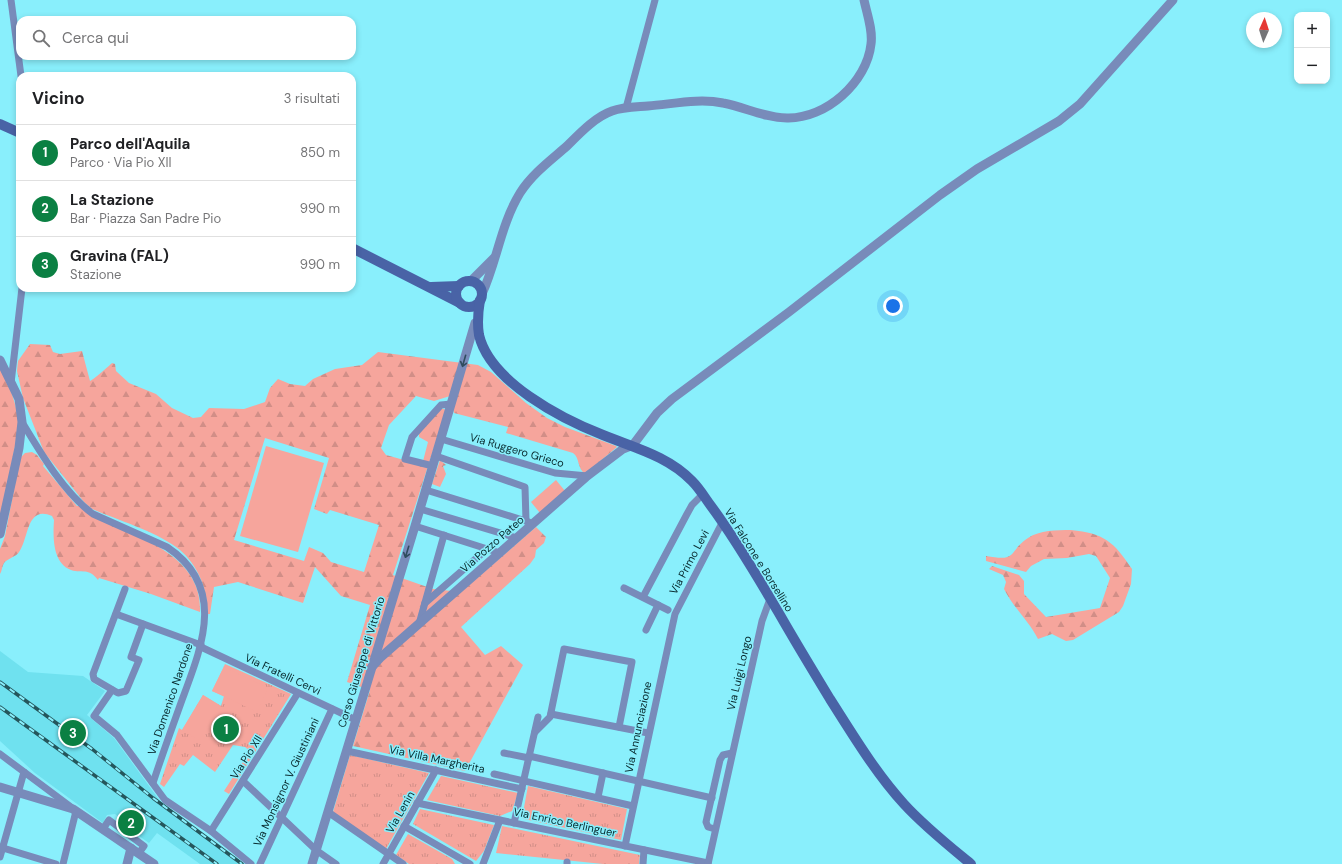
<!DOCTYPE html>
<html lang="it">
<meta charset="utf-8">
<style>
body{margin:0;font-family:"DM Sans",sans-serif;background:#f6f6f6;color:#202124}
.controls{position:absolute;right:12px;top:12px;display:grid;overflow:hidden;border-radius:8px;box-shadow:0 2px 6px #0003}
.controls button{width:36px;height:36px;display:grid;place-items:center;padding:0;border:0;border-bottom:1px solid #e0e0e0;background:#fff;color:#202124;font:20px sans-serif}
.compass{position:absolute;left:1246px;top:12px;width:36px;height:36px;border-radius:50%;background:#fff;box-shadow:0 2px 6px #0003;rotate:3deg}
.you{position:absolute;left:893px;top:306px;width:14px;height:14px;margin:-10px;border:3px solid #fff;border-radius:50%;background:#1a73e8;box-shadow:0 0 0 6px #1a73e833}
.badge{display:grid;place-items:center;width:26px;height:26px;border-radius:50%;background:#0b8043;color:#fff;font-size:13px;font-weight:700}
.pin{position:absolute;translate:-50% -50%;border:2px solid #fff;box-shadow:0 1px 4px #0006}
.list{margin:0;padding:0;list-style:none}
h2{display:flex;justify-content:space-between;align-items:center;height:52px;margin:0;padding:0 16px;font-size:17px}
h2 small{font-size:13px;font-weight:400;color:#757577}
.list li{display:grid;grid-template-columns:26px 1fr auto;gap:12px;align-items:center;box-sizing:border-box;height:56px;padding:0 16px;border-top:1px solid #e0e0e0}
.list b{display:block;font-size:15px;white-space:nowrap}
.list p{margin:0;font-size:13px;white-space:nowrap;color:#757577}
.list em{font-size:13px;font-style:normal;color:#757577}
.icon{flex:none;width:22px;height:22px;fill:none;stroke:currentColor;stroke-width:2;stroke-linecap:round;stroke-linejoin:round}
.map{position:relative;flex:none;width:1342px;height:864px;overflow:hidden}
.search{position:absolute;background:#fff;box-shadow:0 2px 6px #0003;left:16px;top:16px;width:340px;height:44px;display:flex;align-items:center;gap:10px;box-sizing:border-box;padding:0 14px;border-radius:12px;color:#757577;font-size:15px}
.panel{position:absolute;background:#fff;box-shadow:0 2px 6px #0003;left:16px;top:72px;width:340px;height:220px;border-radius:12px}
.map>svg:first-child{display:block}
</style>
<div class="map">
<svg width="1342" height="864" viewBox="0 0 1342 864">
<defs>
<pattern id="grass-tufts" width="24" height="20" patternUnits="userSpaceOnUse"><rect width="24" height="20" fill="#f6a59c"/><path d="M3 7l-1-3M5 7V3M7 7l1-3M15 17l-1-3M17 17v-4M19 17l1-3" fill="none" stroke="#d18e87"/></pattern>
<pattern id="forest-firs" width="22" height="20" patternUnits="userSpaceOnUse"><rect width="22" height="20" fill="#f6a59c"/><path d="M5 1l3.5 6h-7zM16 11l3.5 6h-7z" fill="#d18e87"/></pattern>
</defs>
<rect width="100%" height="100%" fill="#89effc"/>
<polygon fill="#6fe1ef" points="0,651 28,672 83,676 105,691 87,715 114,738 160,801 245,864 200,864 157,833 149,843 125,826 127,823 115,814 107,815 103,823 35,773 0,741"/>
<g fill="url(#grass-tufts)">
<polygon points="225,664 291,694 229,794 224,791 250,751 245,747 233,745 215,772 193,755 184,766 180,764 164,787 160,784 179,728 182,730 203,695 221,706 224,696 212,691"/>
<polygon points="350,755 429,773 386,849 333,812"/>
<polygon points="441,776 518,793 512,811 500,816 427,800"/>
<polygon points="528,786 627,809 621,840 524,819 522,818"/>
<polygon points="420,809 494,825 484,851 476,861 413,824"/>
<polygon points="502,826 640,855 639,864 603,864 496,853"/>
<polygon points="408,834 452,859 455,864 409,864 396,855"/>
</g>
<g fill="url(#forest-firs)" fill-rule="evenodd">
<path d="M 30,344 L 50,345 L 53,352 L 60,354 L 82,351 L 90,381 C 93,380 109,366 112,363 L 115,364 L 116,371 L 129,383 L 156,394 L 172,408 L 193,418 L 201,417 L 209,408 L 244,409 L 265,402 L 270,388 L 278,379 L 290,384 L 305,386 L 313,379 L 335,369 L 362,365 L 378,352 L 478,365 L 491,372 L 526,403 L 547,418 L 565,427 L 616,446 L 617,447 L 585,474 C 577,468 580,458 573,453 L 506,433 L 508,427 L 454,413 L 450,396 L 434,401 L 416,396 L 389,425 L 381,448 L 386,455 L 422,465 L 428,442 L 419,437 L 419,431 L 441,408 L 446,410 L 393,575 L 433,589 L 461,592 L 536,527 L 546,537 L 544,543 L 536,550 L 535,557 L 530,564 L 461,627 L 485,655 L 501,646 L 523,665 L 465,771 L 353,746 L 370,690 L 347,682 L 370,605 L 341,596 L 315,567 L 303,603 L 238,582 L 214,587 L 210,614 L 207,614 C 209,590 196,561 176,547 C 154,531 118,520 92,509 L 84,502 L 44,452 L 23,398 L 17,371 L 18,361 ZM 265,438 L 329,458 L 314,509 L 327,514 L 330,510 L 379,525 L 364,572 L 331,562 L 323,553 L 309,547 L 304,561 L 234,540 Z"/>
<path d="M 0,365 C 9,385 17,404 19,426 L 0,523 Z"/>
<path d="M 32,452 L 37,455 L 44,464 L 43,466 L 77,506 L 80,506 C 96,514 112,523 129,531 C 163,548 202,567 200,612 L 151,594 L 99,578 L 98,580 C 88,567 83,574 71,570 C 52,563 53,536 54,520 L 52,516 C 26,505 29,539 19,552 C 16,557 8,558 4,563 C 2,566 2,571 0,574 L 0,549 L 5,536 L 20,458 L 25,453 Z"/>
<polygon points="440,460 446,465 443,466 446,474 440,487 432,484"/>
<path d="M 1071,530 C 1104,533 1114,542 1132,569 L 1131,584 L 1123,606 L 1119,612 L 1073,640 L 1066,641 L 1052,634 L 1038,639 C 1028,620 1013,607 1004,589 L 1006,582 L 1003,575 L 989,569 L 992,566 L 1019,575 L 1024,581 L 1024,594 L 1046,617 L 1100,608 L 1110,578 L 1096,556 L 1089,554 L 1067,558 L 1044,559 L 1031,566 L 1026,572 L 986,561 L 986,556 C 1019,562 1007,552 1028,538 C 1040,530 1056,530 1071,530 Z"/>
</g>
<g fill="#f6a59c">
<polygon points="266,446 324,463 298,552 240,536"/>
<polygon points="556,480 565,491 540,513 531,502"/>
<polygon points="224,667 268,688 257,712 212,691"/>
<polygon points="203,695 221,706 200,741 182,730"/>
</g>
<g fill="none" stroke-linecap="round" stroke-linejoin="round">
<g stroke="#788bba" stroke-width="7">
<polyline points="11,0 21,76"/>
<polyline points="626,108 655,0"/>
<polyline points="11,383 22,288"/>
<path d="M 22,422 C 40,452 64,493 93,514 L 167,547 C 227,587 202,646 182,700 C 172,728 162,755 153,783"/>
<polyline points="441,439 555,473 588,476"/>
<polyline points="436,456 525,487 526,521"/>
<polyline points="433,466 405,459 412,437 441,405 451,404"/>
<polyline points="426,490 529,522"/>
<polyline points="420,509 517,538"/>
<polyline points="415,526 500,553"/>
<polyline points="624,588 668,610"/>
<polyline points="125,589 93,674 94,679 118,693 126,691 139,660 131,657 143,624"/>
<polyline points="643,597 687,514 692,505 703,494"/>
<polyline points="425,603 487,549"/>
<polyline points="116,614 201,645"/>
<polyline points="419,624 444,535"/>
<polyline points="646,630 658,605"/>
<polyline points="201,647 356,720"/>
<polyline points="112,690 94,716 117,735 165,800 211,831 251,864"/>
<polyline points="551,714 648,733"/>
<polyline points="535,732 550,717 564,649 632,662 619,727"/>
<polyline points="347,751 522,789"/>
<polyline points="504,753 529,758"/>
<polyline points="0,754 71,807"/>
<polyline points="529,756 712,798"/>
<polyline points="494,774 633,806"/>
<polyline points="243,781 316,850 336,864"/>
<polyline points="598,797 603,773"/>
<polyline points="417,803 708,863"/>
<polyline points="328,812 403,864"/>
<polyline points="514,823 538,717"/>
<polyline points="404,826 470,864"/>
<polyline points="103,829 109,820 144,846 139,853"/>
<polyline points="715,829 708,827 706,822 720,760 723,755 732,753"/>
<polyline points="211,831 298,693"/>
<polyline points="625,846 675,614 723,521"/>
<polyline points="0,847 56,864"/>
<polyline points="0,857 24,772"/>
<polyline points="63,864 76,811"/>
<polyline points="260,864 332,709"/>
<polyline points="383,864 436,770"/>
<polyline points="483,864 500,820"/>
<polyline points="567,864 567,862"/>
<polyline points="643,864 644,850"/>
<polyline points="708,864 762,621 770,599"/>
</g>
<g stroke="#788bba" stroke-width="9">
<polyline points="471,281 494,258"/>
<path d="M 482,294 C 497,261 501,224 520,193 C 532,174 551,160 567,146 C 580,133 595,117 612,111 C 623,107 637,107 648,106 C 673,104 699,98 723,103 C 745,107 765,118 787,118 C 826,119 867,82 871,44 C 873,30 867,14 864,0"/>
<polyline points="0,360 19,399 22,422 19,448 0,534"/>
<polyline points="371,668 381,657 586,477 623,449 633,445 657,413 672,399 789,312 940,195 977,169 1059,121 1080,104 1173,0"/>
<polyline points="0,787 73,809 154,864"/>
<polyline points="127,864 131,848"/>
<polyline points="312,864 415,526 475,323"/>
</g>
<g stroke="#4963a6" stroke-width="10">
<polyline points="0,124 20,133"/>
<polyline points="352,248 460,303"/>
<circle cx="469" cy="294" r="13"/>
<polyline points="431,287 459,286"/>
<path d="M 480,300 C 478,312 477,323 479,335 C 490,382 562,419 603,435 C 635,448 668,456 692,481 C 700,489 705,498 711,506 C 737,541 758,578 780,615 C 796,643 813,671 830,699 C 853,735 875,772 904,804 C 924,826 948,845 971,864"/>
</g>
<defs>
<g id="rail">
<polyline points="0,682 92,749 153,798 242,864"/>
<polyline points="0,707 217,864"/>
</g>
</defs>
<use href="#rail" stroke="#25565c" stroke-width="3.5"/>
<use href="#rail" stroke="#89effc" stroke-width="2" stroke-dasharray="6" stroke-linecap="butt"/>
</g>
<defs><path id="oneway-shaft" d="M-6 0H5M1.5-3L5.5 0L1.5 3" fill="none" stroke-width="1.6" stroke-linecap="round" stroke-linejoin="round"/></defs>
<g stroke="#2f4c5f">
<use href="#oneway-shaft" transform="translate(464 361) rotate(106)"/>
<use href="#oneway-shaft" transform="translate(407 552) rotate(107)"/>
</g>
<g text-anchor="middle" stroke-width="3" stroke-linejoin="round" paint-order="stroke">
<g font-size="11" fill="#082a2e" stroke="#89effc">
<text transform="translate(517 450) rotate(16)" y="4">Via Ruggero Grieco</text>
<text transform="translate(492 544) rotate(-41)" y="4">Via Pozzo Pateo</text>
<text transform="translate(759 560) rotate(58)" y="4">Via Falcone e Borsellino</text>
<text transform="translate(689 562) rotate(-62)" y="4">Via Primo Levi</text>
<text transform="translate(361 662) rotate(-73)" y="4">Corso Giuseppe di Vittorio</text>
<text transform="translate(739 673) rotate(-77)" y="4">Via Luigi Longo</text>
<text transform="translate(283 674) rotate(25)" y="4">Via Fratelli Cervi</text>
<text transform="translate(170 699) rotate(-71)" y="4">Via Domenico Nardone</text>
<text transform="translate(638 727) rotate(-78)" y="4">Via Annunciazione</text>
<text transform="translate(246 757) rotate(-58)" y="4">Via Pio XII</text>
<text transform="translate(437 759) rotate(12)" y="4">Via Villa Margherita</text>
<text transform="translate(286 782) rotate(-65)" y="4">Via Monsignor V. Giustiniani</text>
<text transform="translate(400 812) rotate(-60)" y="4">Via Lenin</text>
<text transform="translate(565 822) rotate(12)" y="4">Via Enrico Berlinguer</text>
</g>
</g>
</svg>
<div class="controls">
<button>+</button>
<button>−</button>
</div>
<svg class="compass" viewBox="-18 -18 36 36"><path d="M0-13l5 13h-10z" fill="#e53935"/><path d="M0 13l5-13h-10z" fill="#757577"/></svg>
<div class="you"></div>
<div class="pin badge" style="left:226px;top:729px">1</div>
<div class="pin badge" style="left:131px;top:823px">2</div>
<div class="pin badge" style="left:73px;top:733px">3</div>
<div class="search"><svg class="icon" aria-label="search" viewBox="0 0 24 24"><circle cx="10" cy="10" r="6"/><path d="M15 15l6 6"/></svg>Cerca qui</div>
<section class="panel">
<h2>Vicino<small>3 risultati</small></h2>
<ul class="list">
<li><span class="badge">1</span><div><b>Parco dell'Aquila</b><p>Parco · Via Pio XII</p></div><em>850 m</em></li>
<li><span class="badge">2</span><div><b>La Stazione</b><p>Bar · Piazza San Padre Pio</p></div><em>990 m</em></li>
<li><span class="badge">3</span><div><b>Gravina (FAL)</b><p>Stazione</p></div><em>990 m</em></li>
</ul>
</section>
</div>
